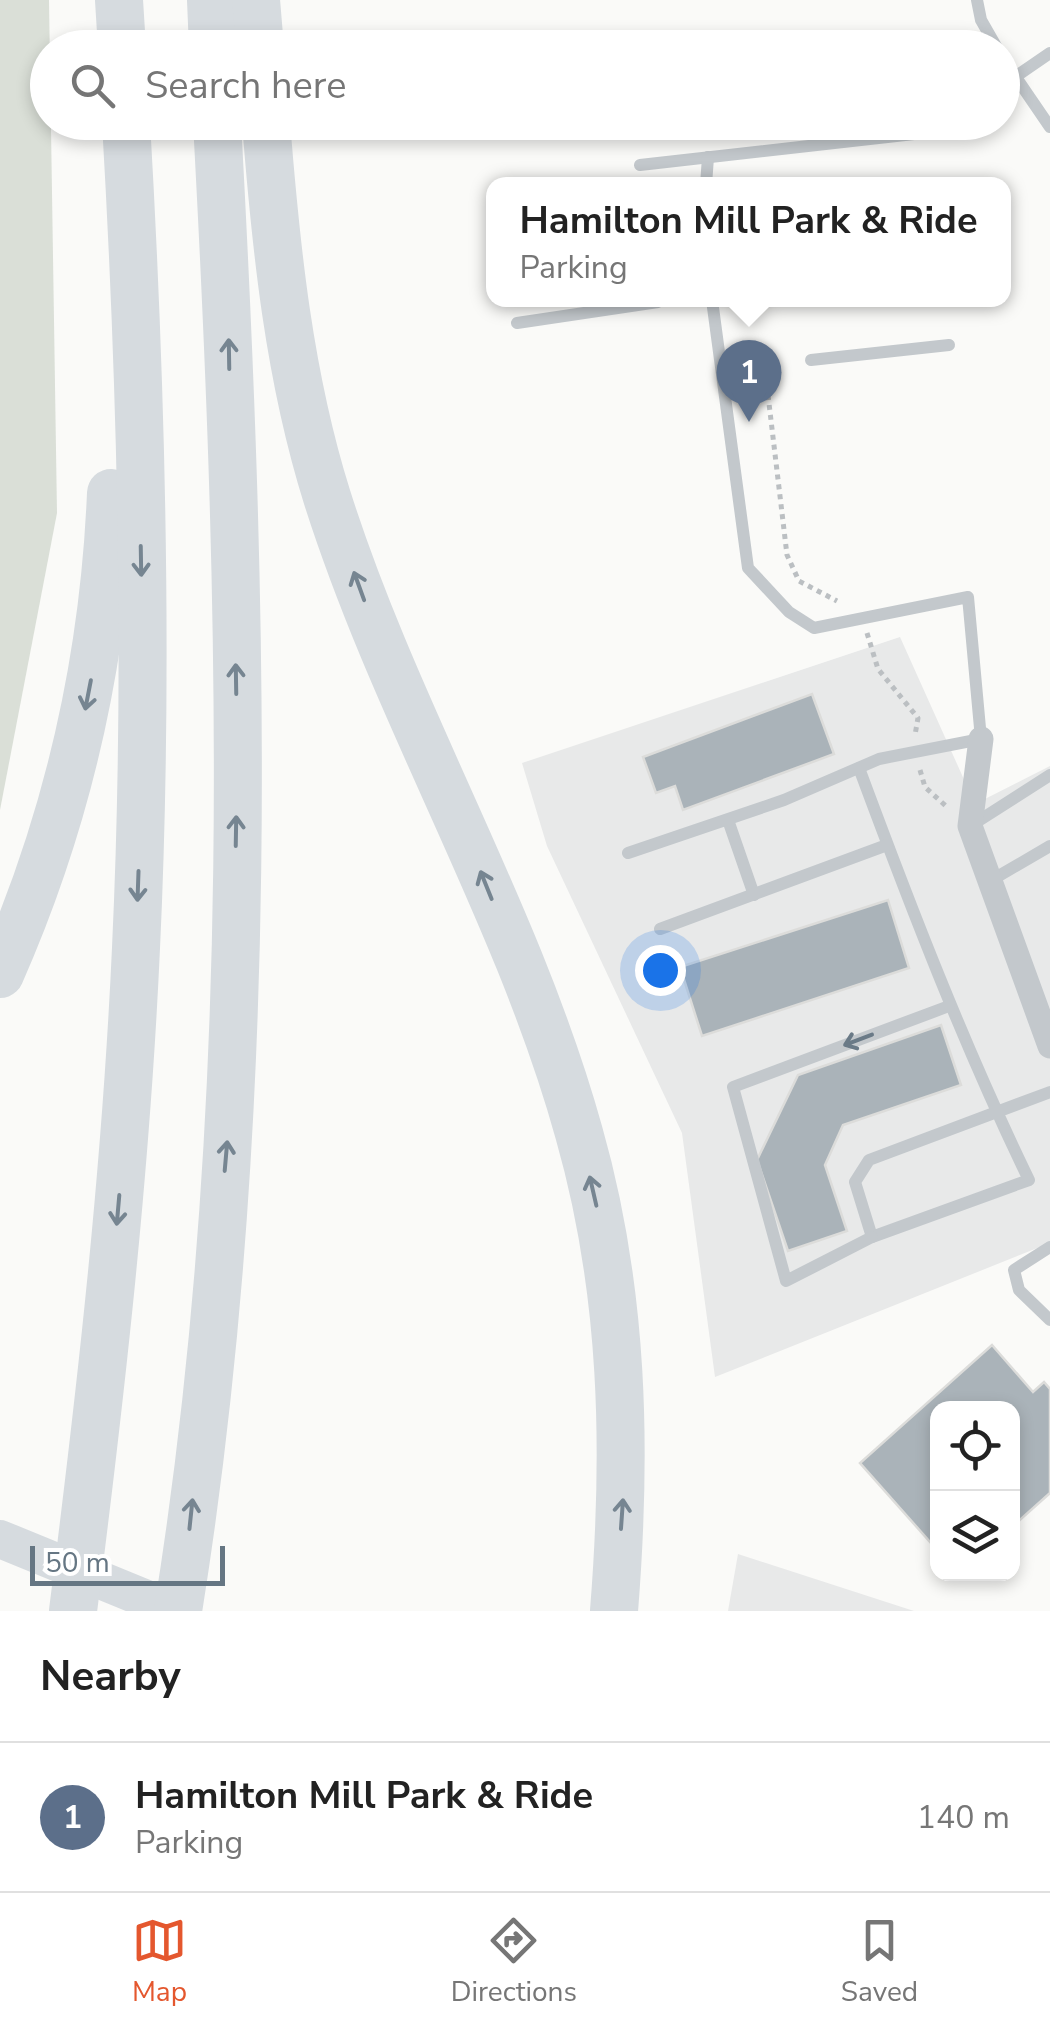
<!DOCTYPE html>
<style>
body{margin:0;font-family:"Nunito Sans",sans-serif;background:#f2f2f2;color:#222}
.controls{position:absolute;right:30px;bottom:30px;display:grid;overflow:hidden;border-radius:20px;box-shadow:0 5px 15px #0003}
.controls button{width:90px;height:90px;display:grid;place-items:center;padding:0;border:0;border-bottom:2px solid #e0e0e0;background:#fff;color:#222;font:50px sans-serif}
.scale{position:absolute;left:30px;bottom:25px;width:195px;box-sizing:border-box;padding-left:10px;border:5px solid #657683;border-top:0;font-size:28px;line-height:35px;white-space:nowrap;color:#657683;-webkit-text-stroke:8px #fff;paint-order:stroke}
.you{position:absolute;left:660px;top:970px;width:35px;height:35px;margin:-25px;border:8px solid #fff;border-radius:50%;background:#1a73e8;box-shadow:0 0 0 15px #1a73e833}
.badge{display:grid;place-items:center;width:65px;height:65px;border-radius:50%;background:#e4572e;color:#fff;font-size:32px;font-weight:700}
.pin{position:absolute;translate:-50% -82px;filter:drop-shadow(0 2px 5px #0008)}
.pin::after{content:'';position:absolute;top:52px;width:35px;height:30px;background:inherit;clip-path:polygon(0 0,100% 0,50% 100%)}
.popup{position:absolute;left:486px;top:177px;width:525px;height:130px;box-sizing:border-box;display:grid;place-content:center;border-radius:20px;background:#fff;filter:drop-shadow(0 2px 8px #0005);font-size:32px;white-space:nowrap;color:#767676}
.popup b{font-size:38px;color:#222}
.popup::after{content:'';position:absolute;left:50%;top:100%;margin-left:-20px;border:20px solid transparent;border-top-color:#fff}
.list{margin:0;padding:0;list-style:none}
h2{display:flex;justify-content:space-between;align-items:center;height:130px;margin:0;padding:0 40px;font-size:42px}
h2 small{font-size:32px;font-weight:400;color:#767676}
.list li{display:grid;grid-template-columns:65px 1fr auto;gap:30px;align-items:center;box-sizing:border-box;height:150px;padding:0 40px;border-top:2px solid #e0e0e0}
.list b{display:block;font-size:38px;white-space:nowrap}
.list p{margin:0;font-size:32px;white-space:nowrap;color:#767676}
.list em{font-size:32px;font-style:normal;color:#767676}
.icon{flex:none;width:55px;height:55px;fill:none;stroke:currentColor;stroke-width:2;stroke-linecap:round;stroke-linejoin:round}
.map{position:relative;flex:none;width:1050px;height:1611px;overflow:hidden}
.search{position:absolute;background:#fff;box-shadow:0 5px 15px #0003;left:30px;right:30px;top:30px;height:110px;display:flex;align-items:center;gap:25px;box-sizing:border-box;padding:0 35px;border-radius:55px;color:#767676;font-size:38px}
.sheet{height:280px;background:#fff}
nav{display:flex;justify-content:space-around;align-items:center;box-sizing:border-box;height:140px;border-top:2px solid #e0e0e0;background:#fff;font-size:28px;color:#767676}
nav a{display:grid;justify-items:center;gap:5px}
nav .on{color:#e4572e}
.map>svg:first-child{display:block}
</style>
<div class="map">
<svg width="1050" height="1611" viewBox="0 0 1050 1611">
<rect width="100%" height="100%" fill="#fafaf8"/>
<g fill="#e8e9e9">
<polygon points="900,637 975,804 1050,766 1050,1243 715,1377 682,1133 547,846 522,763"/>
<polygon points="738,1554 914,1611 728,1611"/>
</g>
<polygon fill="#dadfd7" points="0,0 49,0 57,513 0,810"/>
<g fill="#aab3b9" stroke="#dcdcda" stroke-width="2.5">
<polygon points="812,694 834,754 683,810 675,786 656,793 643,757"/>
<polygon points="888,900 909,968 702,1036 680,967"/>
<polygon points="941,1025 961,1085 843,1125 825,1165 847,1231 788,1251 757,1160 798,1075"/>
<polygon points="992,1345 1033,1392 1044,1382 1050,1389 1050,1493 1012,1527 1012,1408 938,1408 938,1551 860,1463"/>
</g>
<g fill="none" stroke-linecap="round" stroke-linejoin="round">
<g stroke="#bbbfc2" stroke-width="5" stroke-dasharray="5 5" stroke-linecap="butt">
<polyline points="768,395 787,555 799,581 837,601"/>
<polyline points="867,633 878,669 918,718 915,735"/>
<polyline points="920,770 925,787 948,808"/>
</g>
<g stroke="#c3c8cc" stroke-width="12">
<polyline points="977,0 981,20 997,48"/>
<polyline points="1002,57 1050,127"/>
<polyline points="1015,77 1050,53"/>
<polyline points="640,165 923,133"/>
<polyline points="706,185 708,157"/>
<polyline points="517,323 658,302"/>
<polyline points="811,360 949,345"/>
<path d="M 859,768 C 911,908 964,1046 1029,1180 L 872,1237 L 855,1182 L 869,1160 L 1050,1092"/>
<polyline points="728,820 754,895"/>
<polyline points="972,825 1050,775"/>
<polyline points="628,853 784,800 879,759 981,739 968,597 814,628 789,612 748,568 712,300"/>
<polyline points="990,881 1050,846"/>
<polyline points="660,929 887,845"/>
<polyline points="872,1237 786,1281 733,1087 949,1006"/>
<polyline points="1050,1247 1014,1270 1019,1290 1050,1320"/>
</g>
<polyline stroke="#c3c8cc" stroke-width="25" points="981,739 970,826 1050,1046"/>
<polyline stroke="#d6dbdf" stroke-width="38" points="0,1539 176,1611"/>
<g stroke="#d6dbdf" stroke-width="48">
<polyline points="119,0 122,48"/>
<polyline points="211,0 213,48"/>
<polyline points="256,0 260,48"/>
<path d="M 266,122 C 276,249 289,376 327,497 C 396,715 518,913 579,1133 C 624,1291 627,1449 614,1611"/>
<path d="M 0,974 C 68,820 104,661 111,493"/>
<path d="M 73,1611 C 101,1391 126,1170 136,948 C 149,673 142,397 126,122"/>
<path d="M 178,1611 C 257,1120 244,617 217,122"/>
</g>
</g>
<defs><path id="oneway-shaft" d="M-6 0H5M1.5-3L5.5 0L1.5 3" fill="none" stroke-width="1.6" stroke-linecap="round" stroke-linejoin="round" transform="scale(2.5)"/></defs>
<g stroke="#768591">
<use href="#oneway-shaft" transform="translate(229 354) rotate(-91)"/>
<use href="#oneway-shaft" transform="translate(141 561) rotate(89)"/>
<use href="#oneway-shaft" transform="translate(359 586) rotate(-110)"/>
<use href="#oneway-shaft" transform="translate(236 679) rotate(-91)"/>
<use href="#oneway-shaft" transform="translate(88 695) rotate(101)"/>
<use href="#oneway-shaft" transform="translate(236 831) rotate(-89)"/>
<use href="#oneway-shaft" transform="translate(486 885) rotate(-112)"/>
<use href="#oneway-shaft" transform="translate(138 886) rotate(92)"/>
<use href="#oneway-shaft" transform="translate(226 1156) rotate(-85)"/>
<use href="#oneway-shaft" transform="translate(593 1191) rotate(-103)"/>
<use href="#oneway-shaft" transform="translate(118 1210) rotate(95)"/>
<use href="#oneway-shaft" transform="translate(191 1514) rotate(-84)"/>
<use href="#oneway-shaft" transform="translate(622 1514) rotate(-86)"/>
</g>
<use stroke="#6a7a87" href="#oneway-shaft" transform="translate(858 1040) rotate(159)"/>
</svg>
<div class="controls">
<button><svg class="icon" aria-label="locate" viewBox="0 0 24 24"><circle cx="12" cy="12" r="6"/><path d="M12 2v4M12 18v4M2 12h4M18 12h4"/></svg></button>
<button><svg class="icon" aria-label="layers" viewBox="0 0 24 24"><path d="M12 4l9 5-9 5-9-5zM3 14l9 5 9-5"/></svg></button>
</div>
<div class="scale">50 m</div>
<div class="you"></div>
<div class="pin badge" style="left:749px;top:422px;background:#5c6f8a">1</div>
<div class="popup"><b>Hamilton Mill Park &amp; Ride</b>Parking</div>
<div class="search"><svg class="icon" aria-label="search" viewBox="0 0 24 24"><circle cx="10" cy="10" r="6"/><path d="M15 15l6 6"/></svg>Search here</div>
</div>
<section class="sheet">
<h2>Nearby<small></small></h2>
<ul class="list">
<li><span class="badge" style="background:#5c6f8a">1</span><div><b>Hamilton Mill Park &amp; Ride</b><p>Parking</p></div><em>140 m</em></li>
</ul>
</section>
<nav>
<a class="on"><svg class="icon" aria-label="map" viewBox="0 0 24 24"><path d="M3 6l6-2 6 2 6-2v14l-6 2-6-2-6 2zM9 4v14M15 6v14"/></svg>Map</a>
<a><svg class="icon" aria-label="directions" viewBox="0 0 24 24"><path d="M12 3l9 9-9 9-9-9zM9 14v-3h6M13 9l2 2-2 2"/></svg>Directions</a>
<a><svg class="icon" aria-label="saved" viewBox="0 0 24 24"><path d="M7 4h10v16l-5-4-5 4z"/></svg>Saved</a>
</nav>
